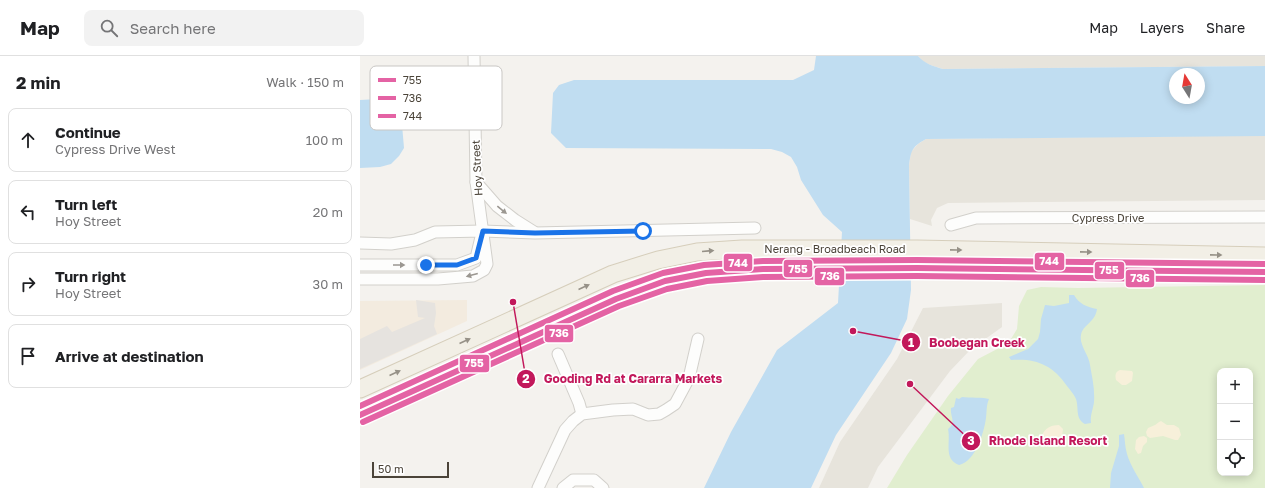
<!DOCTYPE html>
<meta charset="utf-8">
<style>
body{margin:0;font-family:"Golos Text",sans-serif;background:#f2f2f2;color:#202124}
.controls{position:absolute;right:12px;bottom:12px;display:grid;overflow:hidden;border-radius:8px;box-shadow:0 2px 10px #0003}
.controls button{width:36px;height:36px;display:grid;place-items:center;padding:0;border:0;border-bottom:1px solid #e0e0e0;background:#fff;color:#202124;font:20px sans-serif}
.compass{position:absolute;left:809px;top:12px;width:36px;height:36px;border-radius:50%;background:#fff;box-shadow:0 2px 10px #0003;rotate:349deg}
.scale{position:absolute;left:12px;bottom:10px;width:77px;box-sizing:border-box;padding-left:4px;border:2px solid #4b4439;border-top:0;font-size:11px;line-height:14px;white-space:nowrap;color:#4b4439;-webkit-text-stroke:3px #fff;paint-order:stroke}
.stop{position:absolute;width:12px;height:12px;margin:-9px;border:3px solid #1a73e8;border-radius:50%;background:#fff}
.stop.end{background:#1a73e8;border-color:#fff;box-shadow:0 1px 4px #0008}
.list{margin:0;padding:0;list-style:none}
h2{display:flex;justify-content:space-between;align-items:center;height:52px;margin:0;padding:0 16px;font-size:17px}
h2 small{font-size:13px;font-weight:400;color:#757577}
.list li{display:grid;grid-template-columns:26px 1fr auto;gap:12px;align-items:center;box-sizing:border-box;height:64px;margin:0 8px 8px;padding:0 8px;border:1px solid #e0e0e0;border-radius:8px}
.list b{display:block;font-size:15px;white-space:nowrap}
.list p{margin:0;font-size:13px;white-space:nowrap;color:#757577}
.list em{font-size:13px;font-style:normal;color:#757577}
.icon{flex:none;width:22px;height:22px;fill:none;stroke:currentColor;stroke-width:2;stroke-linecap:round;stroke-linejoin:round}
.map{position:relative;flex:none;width:905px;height:432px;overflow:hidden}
header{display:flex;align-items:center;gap:24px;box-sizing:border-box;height:56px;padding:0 20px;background:#fff;border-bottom:1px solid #e0e0e0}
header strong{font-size:19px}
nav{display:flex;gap:22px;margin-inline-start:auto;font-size:14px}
.search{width:280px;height:36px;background:#f2f2f2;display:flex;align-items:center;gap:10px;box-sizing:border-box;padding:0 14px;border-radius:8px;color:#757577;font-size:15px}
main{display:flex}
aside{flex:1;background:#fff}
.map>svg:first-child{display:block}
</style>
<header>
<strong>Map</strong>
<div class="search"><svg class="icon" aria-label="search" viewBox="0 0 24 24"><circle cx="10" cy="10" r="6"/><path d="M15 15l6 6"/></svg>Search here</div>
<nav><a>Map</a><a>Layers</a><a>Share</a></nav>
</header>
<main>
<aside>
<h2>2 min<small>Walk · 150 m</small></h2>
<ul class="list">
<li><svg class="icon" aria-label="ahead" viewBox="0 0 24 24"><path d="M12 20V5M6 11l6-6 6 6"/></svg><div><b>Continue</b><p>Cypress Drive West</p></div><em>100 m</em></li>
<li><svg class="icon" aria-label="left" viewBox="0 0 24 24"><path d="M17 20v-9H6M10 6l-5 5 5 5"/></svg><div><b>Turn left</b><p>Hoy Street</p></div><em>20 m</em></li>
<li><svg class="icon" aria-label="right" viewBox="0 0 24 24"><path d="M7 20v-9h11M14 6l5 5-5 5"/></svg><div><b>Turn right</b><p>Hoy Street</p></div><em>30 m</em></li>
<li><svg class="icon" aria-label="arrive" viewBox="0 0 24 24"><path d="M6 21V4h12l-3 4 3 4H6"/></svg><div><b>Arrive at destination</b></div></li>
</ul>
</aside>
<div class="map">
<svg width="905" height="432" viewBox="0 0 905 432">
<rect width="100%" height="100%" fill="#f4f2ee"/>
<g fill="#e7e4dc">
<polygon points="558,0 905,0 905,10 583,13 570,9 562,5"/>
<polygon points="833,80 905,80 905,144 588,147 577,152 571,164 572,170 550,163 549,110 551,96 558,88 566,83"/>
<polygon points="642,247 642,271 610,294 590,315 518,411 508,432 459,432 480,386 537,303 563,252"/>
</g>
<polygon fill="#f3ebdf" points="107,244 107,265 0,314 0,245"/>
<path fill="#e1eecf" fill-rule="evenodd" d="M 905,229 L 905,432 L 527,432 L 547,399 L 588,340 L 618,303 L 641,291 L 651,283 L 657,273 L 659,250 L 667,234 L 681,231 L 718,232 ZM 860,315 L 890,315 L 890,417 L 860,417 Z"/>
<g fill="#f7f0da">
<path d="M 760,314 L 772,315 L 773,317 L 772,325 L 766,329 L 762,329 L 756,324 C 755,319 755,316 760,314 Z"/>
<polygon points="801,365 807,369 814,369 819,372 821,379 818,384 815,384 803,380 790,382 787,380 786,376 788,372 795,369 799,366"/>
<path d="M 699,369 L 703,373 L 702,380 L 694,382 L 690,387 L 684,384 L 682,380 C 684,372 692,369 699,369 Z"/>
<polygon points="784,380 787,382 787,386 783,390 781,397 778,398 775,393 776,384 779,381"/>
</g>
<polygon fill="#e6e3df" points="56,244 75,247 76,257 74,270 77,278 0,313 0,283 27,270 32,276 65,262 58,261"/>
<g fill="#c0ddf1" fill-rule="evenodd">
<path d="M 456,0 L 558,0 C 565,8 573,10 583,13 L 905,10 L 905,80 L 566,83 C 552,91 551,94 549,110 L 551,234 L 547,263 L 531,297 L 476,379 L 451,432 L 344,432 L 371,376 L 417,294 L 478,247 L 482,176 L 463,159 L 441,124 L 437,111 L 431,101 L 422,96 L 411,93 L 206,92 L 191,77 L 193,37 L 199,29 L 214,24 L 433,24 L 454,14 ZM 815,18 L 839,18 L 839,42 L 815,42 Z"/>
<polygon points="18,43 37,50 41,57 44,92 39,100 31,108 20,111 0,112 0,44"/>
<path d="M 709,239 L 714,239 C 719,248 727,251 737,253 C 735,267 723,268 721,279 C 719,289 729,299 730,309 C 732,321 735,333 734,346 C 733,354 730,359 731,367 L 725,368 C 715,363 719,352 716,343 C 714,338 710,334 707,330 C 693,309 676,302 651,304 L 649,301 L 668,293 L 678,283 L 680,276 L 681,263 L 685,249 L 694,250 L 709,247 Z"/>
<path d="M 602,341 C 609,342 624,341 629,343 C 626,350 627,355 626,362 C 624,376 616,405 599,409 C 583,403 591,386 588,373 C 597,366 590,362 591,352 L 594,351 L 596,342 L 599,343 Z"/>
<path d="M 764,378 C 765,385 765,391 767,398 C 770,409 779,422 784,432 L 750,432 L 751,417 L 759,390 L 759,379 Z"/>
</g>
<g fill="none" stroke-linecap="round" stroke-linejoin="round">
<defs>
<g id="street">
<polyline points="116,126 137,150 155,164 174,176"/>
<polyline points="591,169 616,162 905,161"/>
<polyline points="0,187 31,188 55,184 75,176 123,175 175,177 395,172"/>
<polyline points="0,209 97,209 116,202 121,181"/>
<polyline points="0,223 78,223 113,220 124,214 127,208 116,126 114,0"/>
<polyline points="198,298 219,347 222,358"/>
<polyline points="178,432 205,374 213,365 222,358 253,354 273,353 288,359 299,358 306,354 315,348 329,322 338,283"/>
<polyline points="203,432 213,424 234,424 243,432"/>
</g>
<g id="primary">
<polyline points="0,333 253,218 298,204 337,196 382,193 557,193 905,200"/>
<polyline points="0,359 256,243 305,225 346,217 377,214 403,213 557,212 905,216"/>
</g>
</defs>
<use href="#street" stroke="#d2d0cb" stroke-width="13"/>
<use href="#primary" stroke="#d6cebb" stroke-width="19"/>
<use href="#street" stroke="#fdfdfc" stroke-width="11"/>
<use href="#primary" stroke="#f2efe6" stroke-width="17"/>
<defs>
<polyline id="bus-1" points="0,359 256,243 305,225 346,217 403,213 557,212 905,216"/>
<polyline id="bus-2" points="3,366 259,250 307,233 347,225 403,221 557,220 905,224"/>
<polyline id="bus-3" points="0,350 253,235 303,217 344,209 403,205 557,204 905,208"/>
</defs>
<use href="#bus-1" stroke="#fff" stroke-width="9"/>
<use href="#bus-2" stroke="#fff" stroke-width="9"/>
<use href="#bus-3" stroke="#fff" stroke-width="9"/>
<use href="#bus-1" stroke="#e463a4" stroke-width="6"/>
<use href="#bus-2" stroke="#e463a4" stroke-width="6"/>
<use href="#bus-3" stroke="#e463a4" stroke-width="6"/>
</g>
<defs><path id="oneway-solid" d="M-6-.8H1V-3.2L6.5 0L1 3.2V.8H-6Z"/></defs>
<g fill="#9b9791">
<use href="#oneway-solid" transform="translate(142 154) rotate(39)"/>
<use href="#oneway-solid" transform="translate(39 209)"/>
<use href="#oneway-solid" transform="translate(112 219) rotate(165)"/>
</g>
<g fill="#969187">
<use href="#oneway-solid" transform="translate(596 194) rotate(1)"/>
<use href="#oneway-solid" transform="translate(348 195) rotate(-5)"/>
<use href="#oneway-solid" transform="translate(726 196) rotate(1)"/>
<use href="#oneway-solid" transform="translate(856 199) rotate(1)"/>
<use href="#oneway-solid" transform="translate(224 231) rotate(-24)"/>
<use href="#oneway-solid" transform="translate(105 285) rotate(-24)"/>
<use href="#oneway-solid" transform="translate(35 317) rotate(-24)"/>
</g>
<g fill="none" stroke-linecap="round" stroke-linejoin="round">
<polyline stroke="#1a73e8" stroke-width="5" points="66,209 97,209 116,202 123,175 175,177 283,175"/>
</g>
<g text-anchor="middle" stroke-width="3.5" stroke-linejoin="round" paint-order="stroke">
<g font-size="11" fill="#4b4439" stroke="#fff">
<text transform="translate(117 112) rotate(-93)" y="4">Hoy Street</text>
<text x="748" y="166">Cypress Drive</text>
<text x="475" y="197">Nerang - Broadbeach Road</text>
</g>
</g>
<rect x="10" y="10" width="132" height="64" rx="6" fill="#fff" stroke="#c9c7c4" stroke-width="1"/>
<rect x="18" y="22" width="18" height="4" fill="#e463a4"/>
<rect x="18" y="40" width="18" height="4" fill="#e463a4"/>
<rect x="18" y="58" width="18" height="4" fill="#e463a4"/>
<g font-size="11" fill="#4b4439">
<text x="43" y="28">755</text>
<text x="43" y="46">736</text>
<text x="43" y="64">744</text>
</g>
<path fill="none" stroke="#c2185b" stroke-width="1.5" d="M493 275L551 286M153 246L166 323M550 328L611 385"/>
<g fill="#c2185b" stroke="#fff" stroke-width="1.5">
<circle cx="493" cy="275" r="4"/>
<circle cx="153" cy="246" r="4"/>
<circle cx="550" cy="328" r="4"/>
<circle cx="551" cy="286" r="10"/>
<circle cx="166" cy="323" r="10"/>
<circle cx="611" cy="385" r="10"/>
</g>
<g font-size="12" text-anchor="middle" font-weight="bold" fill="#fff">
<text x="551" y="291">1</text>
<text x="166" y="327">2</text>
<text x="611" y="389">3</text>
</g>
<g font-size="12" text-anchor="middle" font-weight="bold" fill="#c2185b" stroke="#fff" stroke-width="3.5" stroke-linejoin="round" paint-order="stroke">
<text x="617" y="291">Boobegan Creek</text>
<text x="273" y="327">Gooding Rd at Cararra Markets</text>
<text x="688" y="389">Rhode Island Resort</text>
</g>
<g stroke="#fff" stroke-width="1.5">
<rect x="674" y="196" width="31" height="19" rx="4" fill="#e463a4"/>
<rect x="363" y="197" width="30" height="19" rx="4" fill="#e463a4"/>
<rect x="423" y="203" width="30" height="19" rx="4" fill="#e463a4"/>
<rect x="734" y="205" width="31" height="19" rx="4" fill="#e463a4"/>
<rect x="454" y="211" width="31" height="19" rx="4" fill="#e463a4"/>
<rect x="765" y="213" width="30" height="19" rx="4" fill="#e463a4"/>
<rect x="184" y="268" width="30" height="19" rx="4" fill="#e463a4"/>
<rect x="99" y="298" width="31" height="19" rx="4" fill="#e463a4"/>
</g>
<g font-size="11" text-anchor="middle" font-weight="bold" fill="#fff">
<text x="689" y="209">744</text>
<text x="378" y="211">744</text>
<text x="438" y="217">755</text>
<text x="749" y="218">755</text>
<text x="470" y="224">736</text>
<text x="780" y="226">736</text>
<text x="199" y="281">736</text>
<text x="114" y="311">755</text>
</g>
</svg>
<div class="controls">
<button>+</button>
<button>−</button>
<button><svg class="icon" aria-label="locate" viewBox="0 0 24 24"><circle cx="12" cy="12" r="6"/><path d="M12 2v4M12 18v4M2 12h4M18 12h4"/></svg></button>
</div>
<svg class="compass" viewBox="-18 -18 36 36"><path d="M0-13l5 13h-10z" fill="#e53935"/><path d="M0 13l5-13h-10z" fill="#757577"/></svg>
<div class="scale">50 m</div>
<div class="stop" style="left:283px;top:175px"></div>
<div class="stop end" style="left:66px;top:209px"></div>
</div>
</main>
